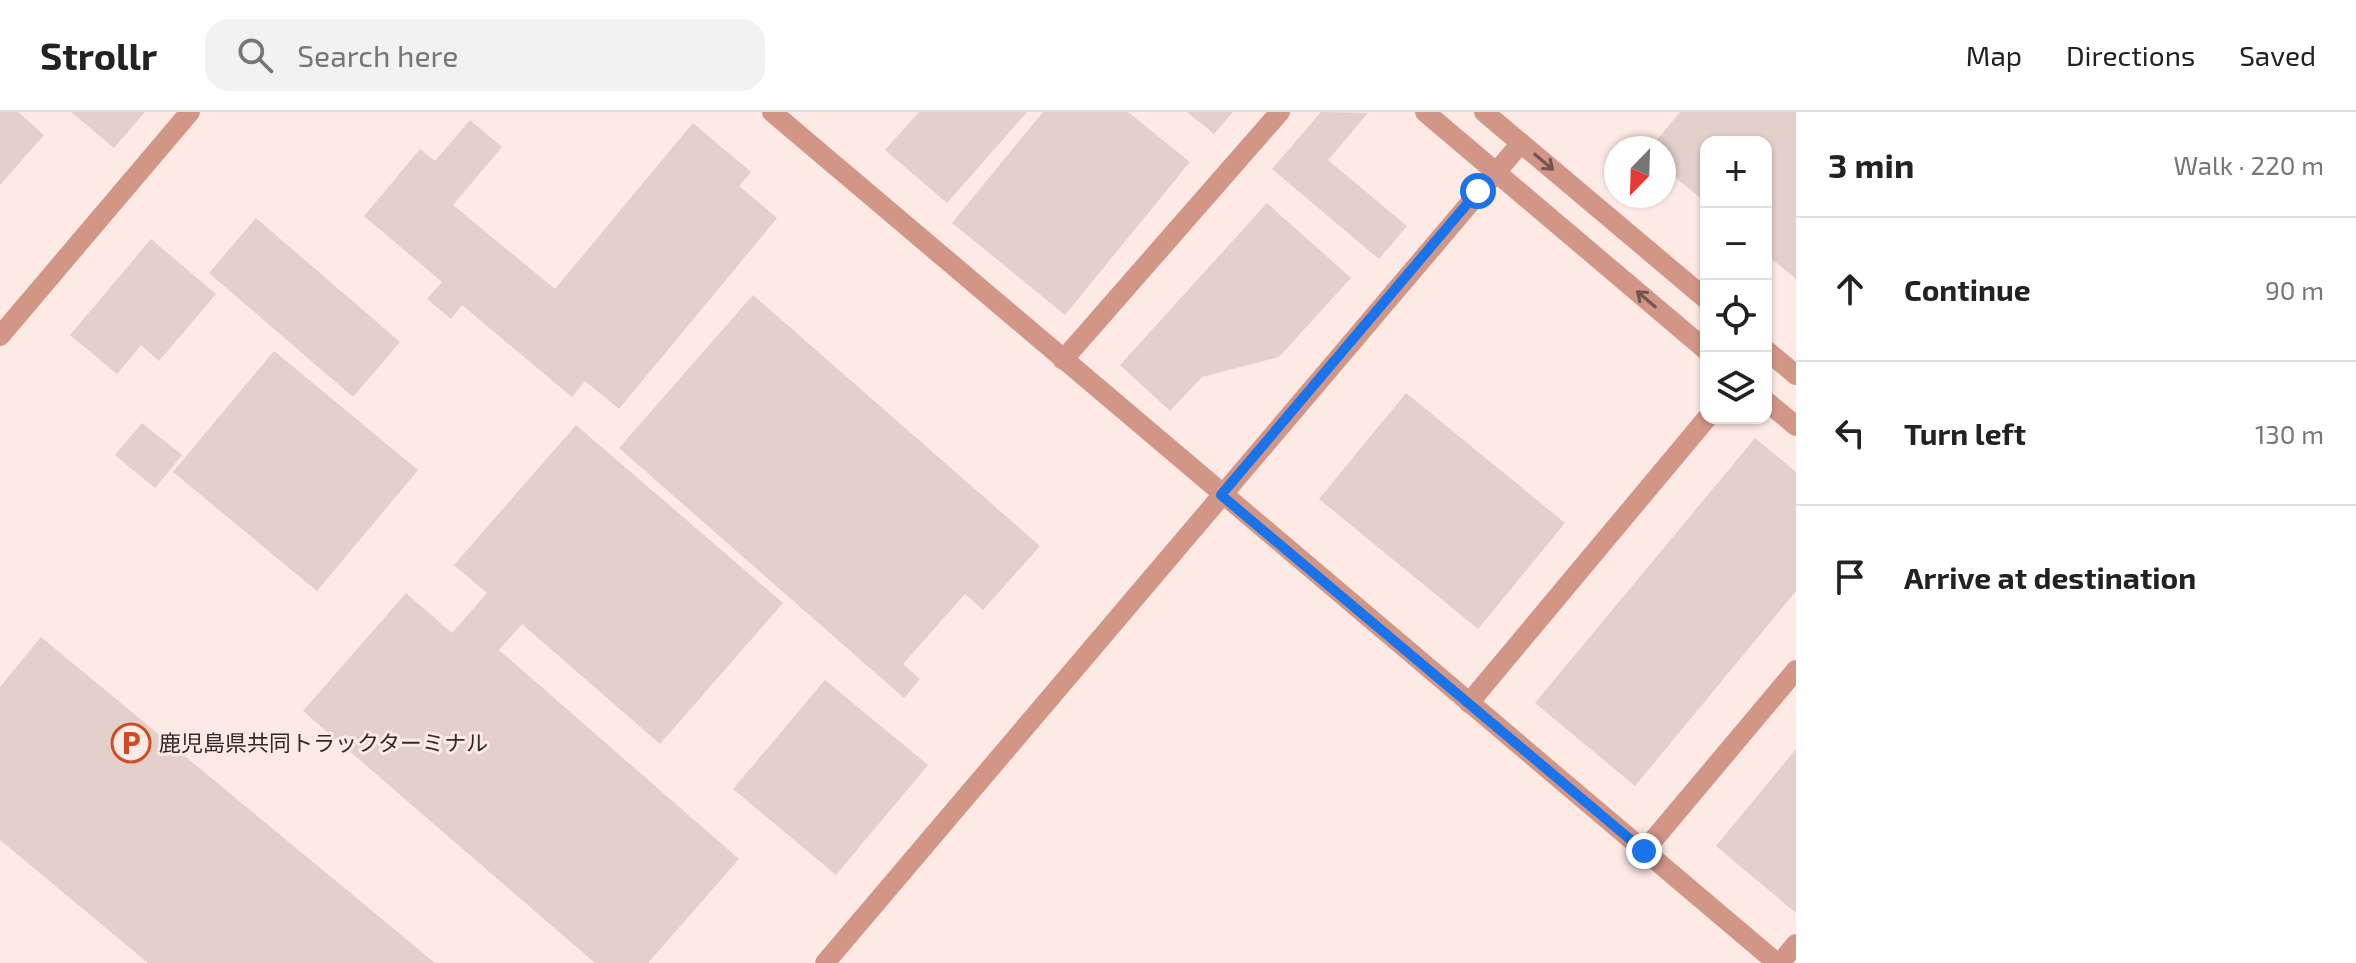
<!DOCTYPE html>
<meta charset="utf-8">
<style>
body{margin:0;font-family:"Exo 2","Noto Sans JP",sans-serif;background:#f2f2f2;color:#222}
.controls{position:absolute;right:24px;top:24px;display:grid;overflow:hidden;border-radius:16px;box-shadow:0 2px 6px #0004}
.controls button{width:72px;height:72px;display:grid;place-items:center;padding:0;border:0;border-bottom:2px solid #e0e0e0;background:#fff;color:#222;font:40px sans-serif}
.compass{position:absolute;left:1604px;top:24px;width:72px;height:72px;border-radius:50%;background:#fff;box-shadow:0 2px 6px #0004;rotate:203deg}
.stop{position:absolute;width:24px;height:24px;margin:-18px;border:6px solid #1a73e8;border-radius:50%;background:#fff}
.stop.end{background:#1a73e8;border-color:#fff;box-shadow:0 2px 8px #0008}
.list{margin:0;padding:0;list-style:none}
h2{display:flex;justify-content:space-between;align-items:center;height:104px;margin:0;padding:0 32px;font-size:34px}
h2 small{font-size:26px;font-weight:400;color:#767676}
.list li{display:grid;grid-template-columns:52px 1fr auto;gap:24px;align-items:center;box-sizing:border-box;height:144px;padding:0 32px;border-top:2px solid #e0e0e0}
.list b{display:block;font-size:30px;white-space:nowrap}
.list em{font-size:26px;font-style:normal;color:#767676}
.icon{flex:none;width:44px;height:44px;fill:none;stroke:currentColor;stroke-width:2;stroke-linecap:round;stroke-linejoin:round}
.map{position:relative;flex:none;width:1796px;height:851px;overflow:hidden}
header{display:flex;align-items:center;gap:48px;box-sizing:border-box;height:112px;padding:0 40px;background:#fff;border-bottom:2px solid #e0e0e0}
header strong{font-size:38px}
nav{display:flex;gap:44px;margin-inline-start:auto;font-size:28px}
.search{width:560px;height:72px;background:#f2f2f2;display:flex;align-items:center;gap:20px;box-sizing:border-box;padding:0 28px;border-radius:24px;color:#767676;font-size:30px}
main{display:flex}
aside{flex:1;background:#fff}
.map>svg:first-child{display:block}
</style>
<header>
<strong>Strollr</strong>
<div class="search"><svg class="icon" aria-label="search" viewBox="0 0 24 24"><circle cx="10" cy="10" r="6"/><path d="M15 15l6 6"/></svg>Search here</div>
<nav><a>Map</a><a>Directions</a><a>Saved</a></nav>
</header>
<main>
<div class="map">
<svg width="1796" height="851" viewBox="0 0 1796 851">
<rect width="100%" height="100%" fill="#feeae5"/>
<g fill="#e3d0cb">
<polygon points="0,0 18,0 44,23 0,73"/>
<polygon points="71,0 145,0 114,36"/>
<polygon points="919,0 1027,0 947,91 885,38"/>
<polygon points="1043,0 1128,0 1190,50 1065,203 952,111"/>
<polygon points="1187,0 1233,0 1214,22"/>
<polygon points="1321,0 1368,1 1328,48 1407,114 1379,147 1272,57"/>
<polygon points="1680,0 1796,0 1796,167 1766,142 1766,30 1706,30 1706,91 1664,56 1664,36 1650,36"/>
<polygon points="470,8 502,35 453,93 555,177 693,11 751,60 739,74 777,106 619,297 585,269 572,285 462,193 451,207 427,187 442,170 364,104 420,37 435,49"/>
<polygon points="1267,91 1351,166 1279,245 1202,265 1170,299 1120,253"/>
<polygon points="256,106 400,230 353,285 209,161"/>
<polygon points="151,127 216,182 159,249 141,233 117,262 70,223"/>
<polygon points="753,183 1040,434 983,498 965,482 903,552 920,567 904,586 619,336"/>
<polygon points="274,239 418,358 317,479 173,360"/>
<polygon points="1406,281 1565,411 1478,517 1319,387"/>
<polygon points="142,311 182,343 155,376 115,343"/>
<polygon points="576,313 783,491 660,632 522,512 499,538 739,747 648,851 595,851 303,599 406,481 452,521 487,481 454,453"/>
<polygon points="1755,326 1796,360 1796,479 1635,674 1535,591"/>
<polygon points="41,525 435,851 148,851 0,728 0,575"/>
<polygon points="825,568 928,653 836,763 733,677"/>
<polygon points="1796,637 1796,801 1716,734"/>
</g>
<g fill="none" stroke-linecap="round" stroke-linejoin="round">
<polyline stroke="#d29687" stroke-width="20" points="1780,851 1796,832"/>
<g stroke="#d29687" stroke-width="20">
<polyline points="772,0 1777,851"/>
<polyline points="1425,0 1706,238"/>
<polyline points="1484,0 1706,187"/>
<polyline points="0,224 190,0"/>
<polyline points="1766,238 1796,263"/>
<polyline points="1063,248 1280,0"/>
<polyline points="1766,289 1796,314"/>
<polyline points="1469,591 1707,306"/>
<polyline points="1644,739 1796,558"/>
<polyline points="825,851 1521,31"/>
</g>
</g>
<defs><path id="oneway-shaft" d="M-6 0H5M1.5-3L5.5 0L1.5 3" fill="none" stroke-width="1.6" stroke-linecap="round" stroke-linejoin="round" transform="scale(2)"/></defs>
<g stroke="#71554e">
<use href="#oneway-shaft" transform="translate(1544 50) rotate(40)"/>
<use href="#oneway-shaft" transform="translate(1646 187) rotate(-140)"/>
</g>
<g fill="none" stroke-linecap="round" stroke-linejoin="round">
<polyline stroke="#1a73e8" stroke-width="10" points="1478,79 1221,383 1644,739"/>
</g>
<defs>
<symbol id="parking-ring" viewBox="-11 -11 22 22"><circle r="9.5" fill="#feeae5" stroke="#d34a26" stroke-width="1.5"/><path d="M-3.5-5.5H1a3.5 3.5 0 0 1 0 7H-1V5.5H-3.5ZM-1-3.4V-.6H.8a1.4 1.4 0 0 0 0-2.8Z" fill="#d34a26"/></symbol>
</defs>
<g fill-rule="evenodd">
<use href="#parking-ring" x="109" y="609" width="44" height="44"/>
</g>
<g text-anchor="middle" stroke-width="6" stroke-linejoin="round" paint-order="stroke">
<g font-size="22" fill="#312a28" stroke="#feeae5" text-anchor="start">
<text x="159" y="639">鹿児島県共同トラックターミナル</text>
</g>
</g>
</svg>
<div class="controls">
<button>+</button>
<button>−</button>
<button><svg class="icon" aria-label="locate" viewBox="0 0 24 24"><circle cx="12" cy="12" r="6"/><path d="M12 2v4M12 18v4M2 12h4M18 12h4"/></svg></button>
<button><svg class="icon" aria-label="layers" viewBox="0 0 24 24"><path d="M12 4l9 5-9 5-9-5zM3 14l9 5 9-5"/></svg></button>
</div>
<svg class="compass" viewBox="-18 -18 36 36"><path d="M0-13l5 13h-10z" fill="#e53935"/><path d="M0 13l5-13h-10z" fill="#767676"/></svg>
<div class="stop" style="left:1478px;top:79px"></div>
<div class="stop end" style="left:1644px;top:739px"></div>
</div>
<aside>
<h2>3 min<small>Walk · 220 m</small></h2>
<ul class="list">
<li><svg class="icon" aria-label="ahead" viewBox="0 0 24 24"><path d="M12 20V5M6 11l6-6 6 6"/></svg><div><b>Continue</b></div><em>90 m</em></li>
<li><svg class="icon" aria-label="left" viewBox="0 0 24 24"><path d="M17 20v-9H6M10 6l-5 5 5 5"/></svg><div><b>Turn left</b></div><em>130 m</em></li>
<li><svg class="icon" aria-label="arrive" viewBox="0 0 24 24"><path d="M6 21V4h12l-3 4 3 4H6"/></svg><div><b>Arrive at destination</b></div></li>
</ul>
</aside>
</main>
